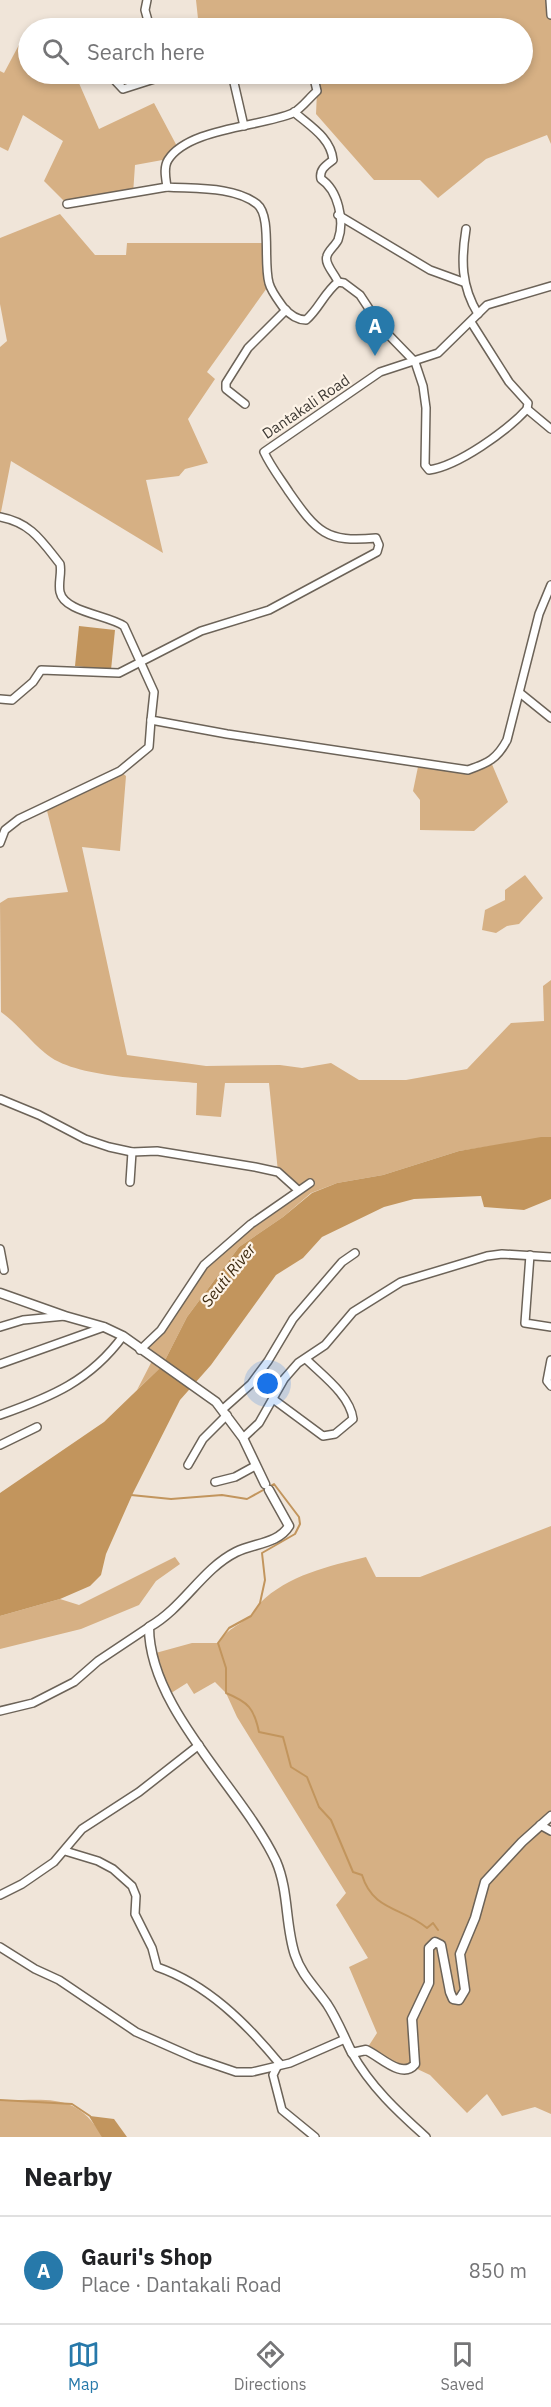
<!DOCTYPE html>
<meta charset="utf-8">
<style>
body{margin:0;font-family:"IBM Plex Sans",sans-serif;background:#f6f6f6;color:#202124}
.you{position:absolute;left:268px;top:1384px;width:21px;height:21px;margin:-15px;border:4px solid #fff;border-radius:50%;background:#1a73e8;box-shadow:0 0 0 9px #1a73e833}
.badge{display:grid;place-items:center;width:39px;height:39px;border-radius:50%;background:#2779aa;color:#fff;font-size:20px;font-weight:700}
.pin{position:absolute;translate:-50% -50px;filter:drop-shadow(0 2px 3px #0008)}
.pin::after{content:'';position:absolute;top:32px;width:21px;height:18px;background:inherit;clip-path:polygon(0 0,100% 0,50% 100%)}
.list{margin:0;padding:0;list-style:none}
h2{display:flex;justify-content:space-between;align-items:center;height:78px;margin:0;padding:0 24px;font-size:26px}
h2 small{font-size:20px;font-weight:400;color:#757577}
.list li{display:grid;grid-template-columns:39px 1fr auto;gap:18px;align-items:center;box-sizing:border-box;height:108px;padding:0 24px;border-top:2px solid #e0e0e0}
.list b{display:block;font-size:22px;white-space:nowrap}
.list p{margin:0;font-size:20px;white-space:nowrap;color:#757577}
.list em{font-size:20px;font-style:normal;color:#757577}
.icon{flex:none;width:33px;height:33px;fill:none;stroke:currentColor;stroke-width:2;stroke-linecap:round;stroke-linejoin:round}
.map{position:relative;flex:none;width:551px;height:2137px;overflow:hidden}
.search{position:absolute;background:#fff;box-shadow:0 3px 9px #0003;left:18px;right:18px;top:18px;height:66px;display:flex;align-items:center;gap:15px;box-sizing:border-box;padding:0 21px;border-radius:33px;color:#757577;font-size:22px}
.sheet{height:186px;background:#fff}
nav{display:flex;justify-content:space-around;align-items:center;box-sizing:border-box;height:84px;border-top:2px solid #e0e0e0;background:#fff;font-size:16px;color:#757577}
nav a{display:grid;justify-items:center;gap:3px}
nav .on{color:#2779aa}
.map>svg:first-child{display:block}
</style>
<div class="map">
<svg width="551" height="2137" viewBox="0 0 551 2137">
<rect width="100%" height="100%" fill="#f0e5d9"/>
<g fill="#d6b084">
<polygon points="196,0 551,0 551,144 547,135 486,159 438,198 420,180 374,180 316,114 317,91 313,74 522,74 522,28 199,28"/>
<polygon points="21,41 28,42 28,74 75,74 99,129 154,103 179,150 168,159 135,165 133,194 67,204 44,181 63,141 23,115 8,151 0,147 0,71 4,73"/>
<polygon points="60,214 95,255 126,255 127,243 265,243 269,285 207,372 215,379 188,419 208,463 185,469 179,476 146,480 163,553 11,461 0,517 0,347 7,341 0,304 0,238"/>
<polygon points="419,762 468,770 491,762 508,802 474,831 420,830 420,800 413,791"/>
<path d="M 120,771 L 126,776 L 120,851 L 82,847 L 127,1055 L 206,1066 L 280,1065 L 302,1068 L 331,1063 L 359,1080 L 406,1080 L 467,1069 L 511,1023 L 544,1021 L 543,986 L 551,980 L 551,1137 L 459,1151 L 383,1175 L 337,1183 L 311,1193 L 283,1217 L 239,1247 L 187,1317 L 162,1366 L 137,1390 L 153,1359 L 140,1350 L 161,1330 L 204,1265 L 298,1190 L 278,1172 L 269,1083 L 225,1083 L 221,1117 L 196,1115 L 197,1083 C 158,1079 74,1079 45,1053 C 29,1040 19,1025 1,1012 L 0,903 L 8,898 L 68,892 L 46,807 Z"/>
<polygon points="525,875 543,898 519,924 507,926 496,933 482,930 485,910 505,900 505,890"/>
<path d="M 551,1526 L 551,1816 L 541,1825 L 551,1831 L 551,2114 L 535,2107 L 502,2116 L 487,2094 L 467,2113 L 430,2075 L 413,2067 L 409,2070 L 366,2050 L 377,2033 L 349,1967 L 368,1958 L 336,1905 L 346,1893 L 237,1717 L 226,1693 L 215,1682 L 194,1694 L 187,1683 L 168,1695 L 152,1654 L 192,1643 L 218,1643 C 230,1627 235,1628 249,1617 C 255,1614 256,1607 260,1603 C 288,1575 329,1566 366,1557 L 376,1577 L 420,1577 Z"/>
<polygon points="175,1557 180,1564 156,1581 139,1605 81,1629 0,1649 0,1616 60,1599 79,1605"/>
<path d="M 0,2100 C 49,2101 75,2091 103,2137 L 0,2137 Z"/>
</g>
<g fill="#c2955d">
<polygon points="79,626 115,630 111,670 75,666"/>
<polygon points="541,1137 551,1137 551,1199 524,1210 484,1207 481,1196 414,1199 384,1207 322,1237 303,1258 276,1275 211,1365 180,1400 133,1493 106,1554 101,1575 90,1586 60,1599 0,1616 0,1493 104,1422 162,1366 187,1317 239,1247 283,1217 312,1193 337,1183 383,1175 459,1151"/>
<polygon points="90,2116 114,2119 127,2137 103,2137"/>
</g>
<g fill="none" stroke-linecap="round" stroke-linejoin="round">
<g stroke="#c2955d" stroke-width="2">
<path d="M 131,1495 L 171,1499 L 222,1495 L 247,1499 L 274,1484 L 299,1517 L 300,1524 L 295,1534 L 262,1553 L 265,1580 L 260,1603 L 251,1616 L 229,1628 L 218,1643 L 226,1668 L 226,1693 C 248,1702 254,1708 259,1732 L 283,1737 L 291,1767 L 307,1777 L 319,1807 L 331,1820 L 353,1872 L 362,1875 C 373,1911 402,1907 427,1928 L 433,1923 L 438,1930"/>
<polyline points="0,2100 72,2104 90,2116 103,2137"/>
</g>
<defs>
<g id="minor">
<polyline points="147,0 145,10 150,28"/>
<polyline points="550,0 551,15"/>
<polyline points="109,74 123,89 170,74"/>
<polyline points="232,74 244,126"/>
<path d="M 313,74 L 317,91 C 310,97 301,109 293,113 C 260,127 188,128 168,160 C 163,168 166,179 167,187 C 194,189 234,186 257,204 C 272,216 263,262 269,283 C 271,291 278,300 283,307 C 289,314 297,320 306,320 C 319,309 324,293 338,282 L 344,283 L 360,295 L 381,327 L 415,362 L 423,386 L 426,408 L 425,465 L 429,470 C 458,466 507,431 527,409 L 528,403 L 509,382 L 471,322"/>
<path d="M 294,112 C 310,126 331,138 333,160 C 325,166 319,170 321,179 C 338,190 345,221 338,240 C 335,246 328,251 327,256 C 324,264 335,274 338,282"/>
<polyline points="67,204 167,187"/>
<polyline points="338,215 430,270 463,282"/>
<path d="M 466,229 C 461,260 461,286 478,314"/>
<polyline points="245,404 226,389 226,383 248,348 286,310"/>
<polyline points="527,409 551,429"/>
<path d="M 0,517 C 31,523 41,540 60,564 C 62,573 58,582 60,592 C 64,612 108,615 124,626 L 154,692 L 151,720 L 227,734 L 468,770 C 488,763 497,759 507,740 L 539,614 L 551,585"/>
<polyline points="520,693 551,718"/>
<path d="M 0,699 L 12,700 L 33,682 L 41,670 L 119,673 L 201,631 L 269,610 L 377,552 L 379,545 L 376,538 C 326,543 317,532 289,492 C 280,478 271,467 264,452 L 380,372 L 438,353 L 487,305 L 551,286"/>
<polyline points="0,843 5,830 19,819 120,771 149,747 151,720"/>
<polyline points="0,1099 39,1115 85,1139 109,1147 132,1152 157,1151 255,1167 278,1172 298,1190"/>
<polyline points="130,1182 132,1152"/>
<polyline points="0,1249 4,1270"/>
<polyline points="530,1255 525,1323 551,1327"/>
<polyline points="0,1327 23,1320 65,1316"/>
<polyline points="140,1350 161,1330 204,1265 251,1224 310,1183"/>
<polyline points="551,1360 547,1381 551,1386"/>
<polyline points="0,1364 104,1327"/>
<path d="M 273,1399 L 323,1436 L 335,1434 L 353,1419 C 350,1395 322,1375 306,1359"/>
<polyline points="223,1409 251,1384 268,1361 293,1319 342,1262 355,1253"/>
<path d="M 0,1415 C 51,1397 90,1381 123,1336"/>
<polyline points="243,1438 259,1423 284,1379 298,1363 325,1345 353,1312 401,1282 487,1256 502,1254 551,1257"/>
<polyline points="0,1445 37,1427"/>
<polyline points="188,1465 203,1439 227,1415"/>
<polyline points="215,1482 235,1477 255,1466"/>
<polyline points="0,1711 33,1703 74,1682 98,1661 149,1627"/>
<polyline points="540,1825 551,1831"/>
<path d="M 65,1851 L 98,1861 L 113,1869 L 132,1886 L 136,1896 L 135,1914 L 152,1948 L 157,1967 C 207,1984 246,2023 279,2063"/>
<polyline points="0,1895 22,1884 54,1862 82,1829 139,1792 199,1745"/>
<polyline points="0,1947 35,1969 59,1980 136,2032 195,2058 236,2072 252,2072 290,2063 345,2039"/>
<path d="M 352,2053 C 370,2086 398,2112 426,2137"/>
<polyline points="279,2063 273,2075 282,2110 315,2137"/>
</g>
<g id="tertiary">
<polyline points="0,1293 65,1316 104,1327 123,1336 216,1402 243,1438 265,1484"/>
<path d="M 269,1490 L 289,1526 C 278,1544 254,1543 236,1552 C 202,1569 183,1608 149,1627 C 149,1709 242,1789 276,1861 C 289,1891 285,1925 295,1955 C 301,1974 315,1987 327,2004 C 337,2019 344,2037 352,2053 L 366,2050 C 380,2056 402,2080 415,2064 L 412,2019 L 429,1983 L 429,1948 L 435,1942 L 441,1945 L 450,1992 L 453,1999 L 459,2000 L 465,1990 L 460,1954 L 475,1918 L 485,1882 L 522,1842 L 551,1816"/>
</g>
</defs>
<use href="#minor" stroke="#6c6358" stroke-width="10"/>
<use href="#tertiary" stroke="#6c6358" stroke-width="11"/>
<use href="#minor" stroke="#fff" stroke-width="7"/>
<use href="#tertiary" stroke="#fff" stroke-width="8"/>
</g>
<g text-anchor="middle" stroke-width="4.5" stroke-linejoin="round" paint-order="stroke">
<g font-size="15" fill="#3e3a35" stroke="#fdf3e7">
<text transform="translate(306 407) rotate(-34)" y="5">Dantakali Road</text>
</g>
<g font-size="16" font-style="italic" fill="#3e2b11" stroke="#fdf3e7">
<text transform="translate(228 1275) rotate(-51)" y="6">Seuti River</text>
</g>
</g>
</svg>
<div class="you"></div>
<div class="pin badge" style="left:375px;top:356px">A</div>
<div class="search"><svg class="icon" aria-label="search" viewBox="0 0 24 24"><circle cx="10" cy="10" r="6"/><path d="M15 15l6 6"/></svg>Search here</div>
</div>
<section class="sheet">
<h2>Nearby<small></small></h2>
<ul class="list">
<li><span class="badge">A</span><div><b>Gauri's Shop</b><p>Place · Dantakali Road</p></div><em>850 m</em></li>
</ul>
</section>
<nav>
<a class="on"><svg class="icon" aria-label="map" viewBox="0 0 24 24"><path d="M3 6l6-2 6 2 6-2v14l-6 2-6-2-6 2zM9 4v14M15 6v14"/></svg>Map</a>
<a><svg class="icon" aria-label="directions" viewBox="0 0 24 24"><path d="M12 3l9 9-9 9-9-9zM9 14v-3h6M13 9l2 2-2 2"/></svg>Directions</a>
<a><svg class="icon" aria-label="saved" viewBox="0 0 24 24"><path d="M7 4h10v16l-5-4-5 4z"/></svg>Saved</a>
</nav>
